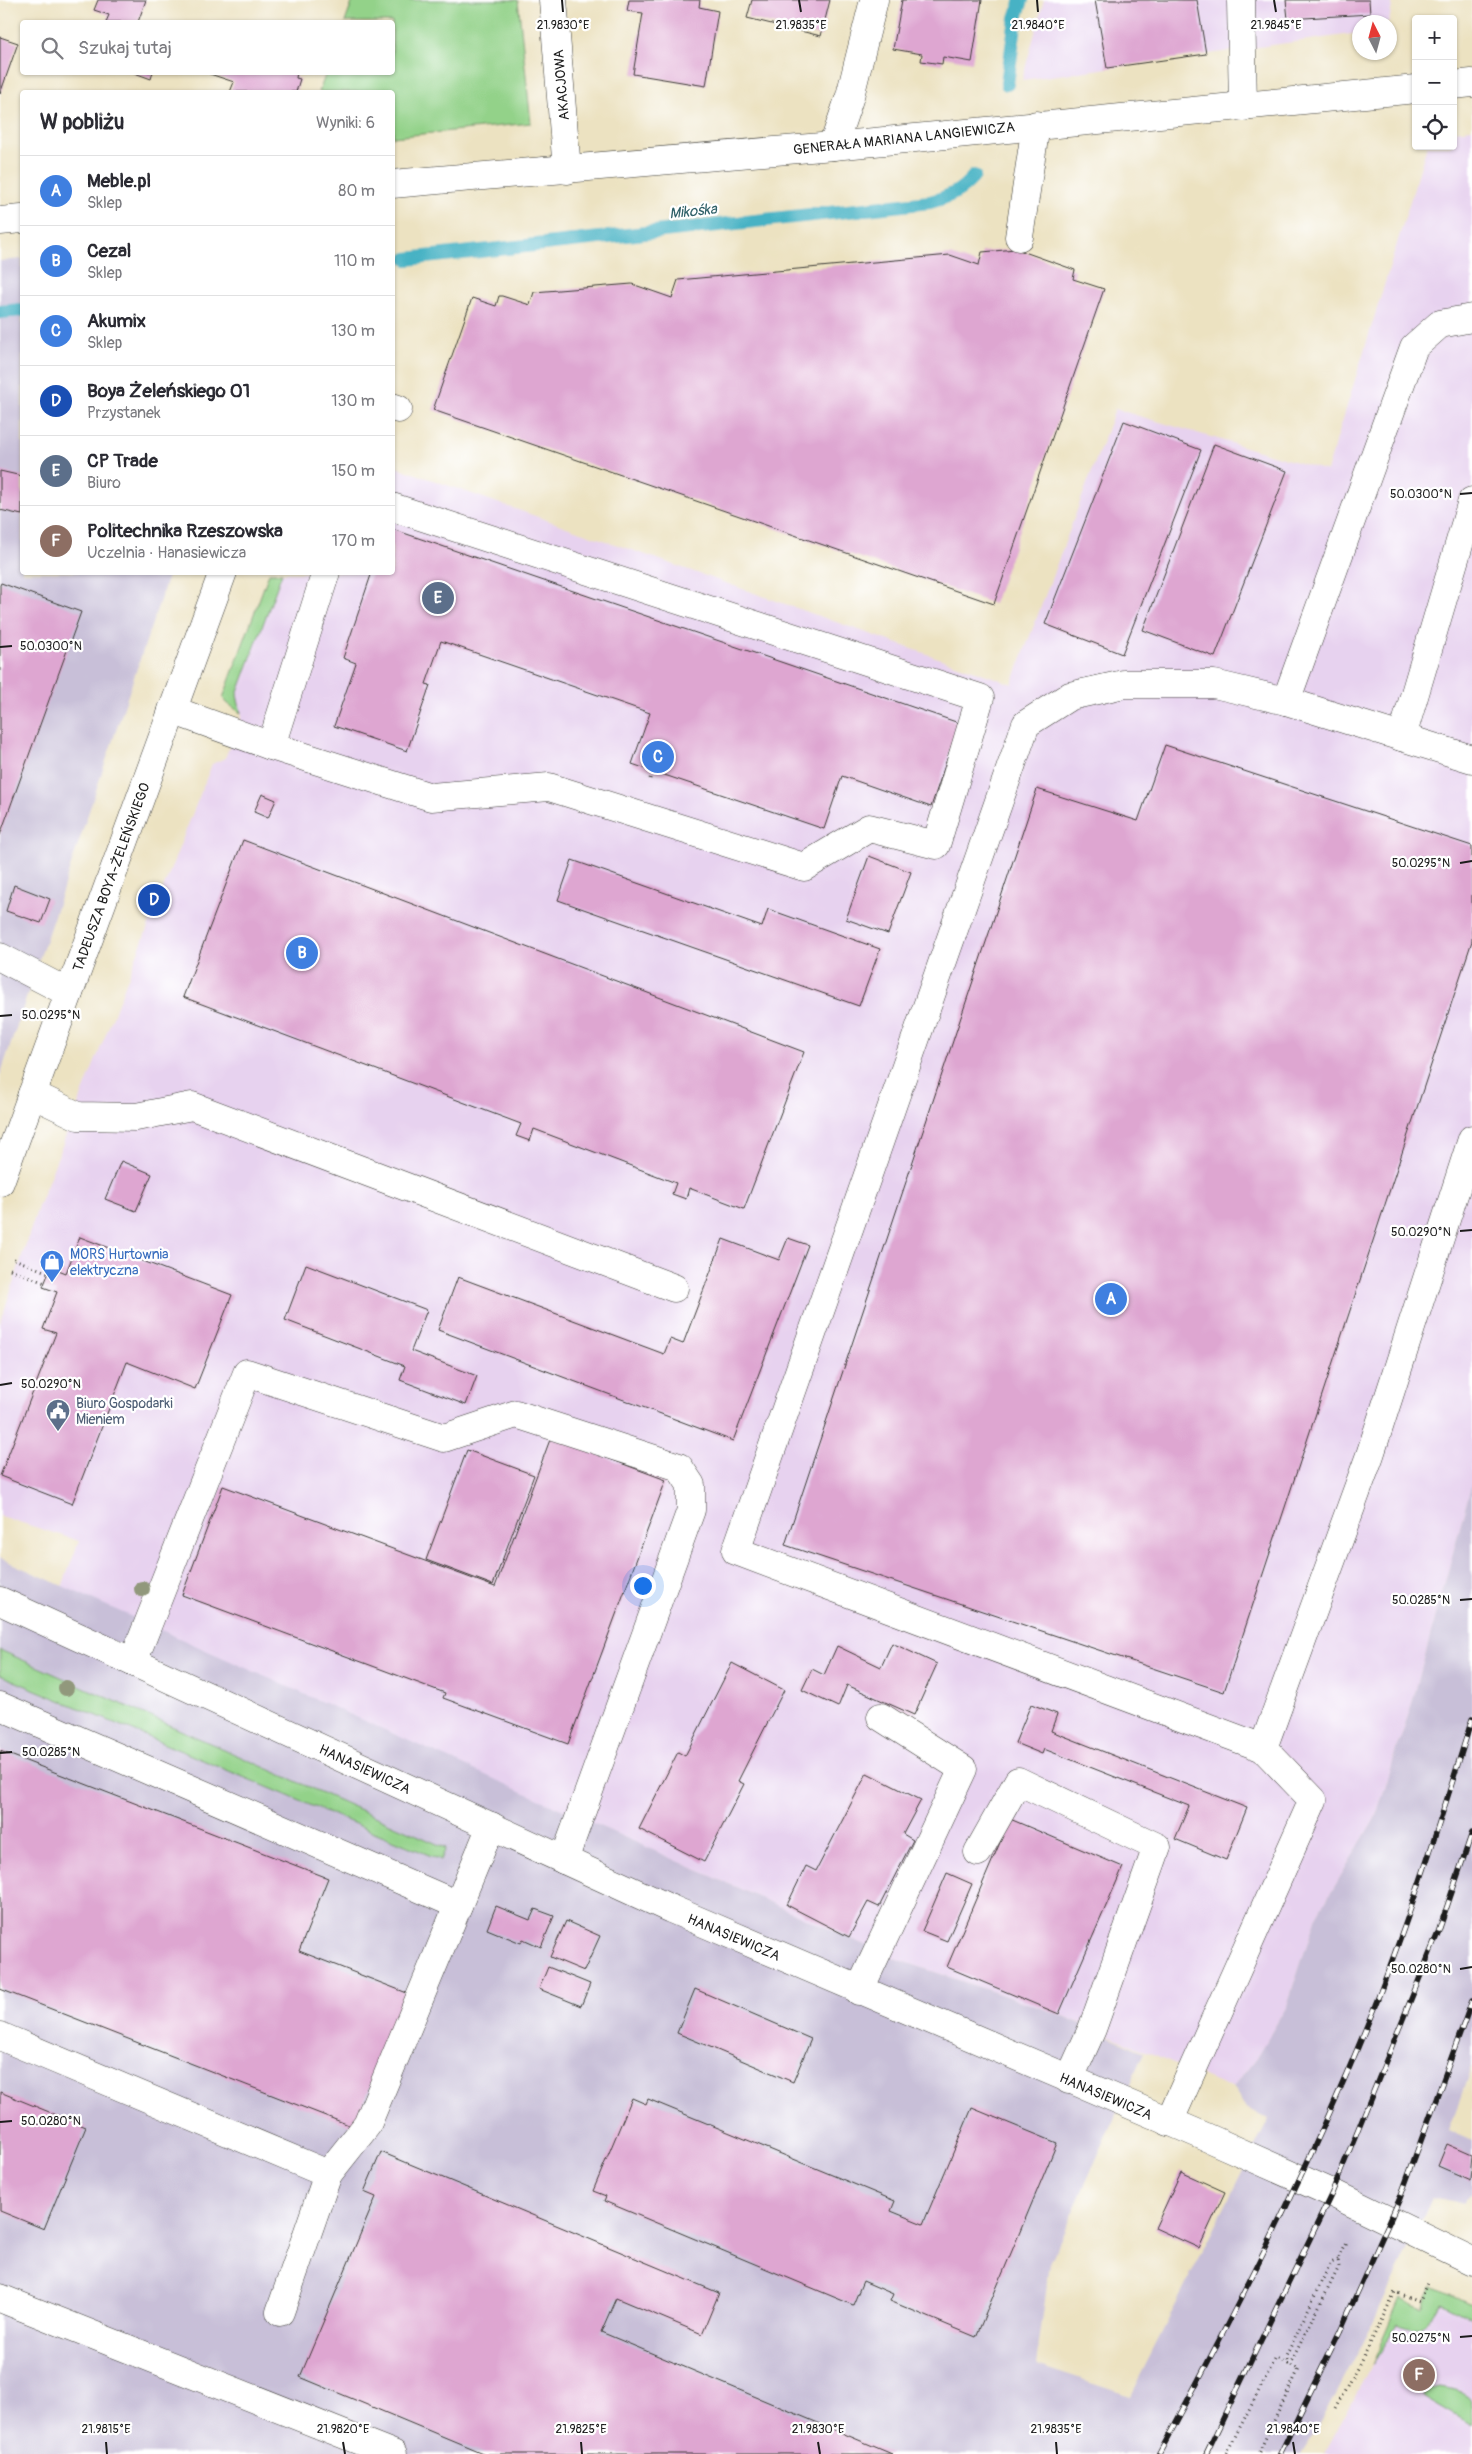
<!DOCTYPE html>
<html lang="pl">
<meta charset="utf-8">
<style>
body{margin:0;font-family:Pangolin,sans-serif;background:#f7f7f7;color:#2b2b33}
.controls{position:absolute;right:15px;top:15px;display:grid;overflow:hidden;border-radius:5px;box-shadow:0 1px 4px #0004}
.controls button{width:45px;height:45px;display:grid;place-items:center;padding:0;border:0;border-bottom:1px solid #e1e1e2;background:#fff;color:#2b2b33;font:25px sans-serif}
.compass{position:absolute;left:1352px;top:15px;width:45px;height:45px;border-radius:50%;background:#fff;box-shadow:0 1px 4px #0004;rotate:354deg}
.you{position:absolute;left:642px;top:1585px;width:18px;height:18px;margin:-12px;border:4px solid #fff;border-radius:50%;background:#1a73e8;box-shadow:0 0 0 8px #1a73e833}
.badge{display:grid;place-items:center;width:32px;height:32px;border-radius:50%;background:#2563eb;color:#fff;font-size:16px;font-weight:700}
.pin{position:absolute;translate:-50% -50%;border:2px solid #fff;box-shadow:0 1px 5px #0006}
.list{margin:0;padding:0;list-style:none}
h2{display:flex;justify-content:space-between;align-items:center;height:65px;margin:0;padding:0 20px;font-size:21px}
h2 small{font-size:16px;font-weight:400;color:#7c7c81}
.list li{display:grid;grid-template-columns:32px 1fr auto;gap:15px;align-items:center;box-sizing:border-box;height:70px;padding:0 20px;border-top:1px solid #e1e1e2}
.list b{display:block;font-size:19px;white-space:nowrap}
.list p{margin:0;font-size:16px;white-space:nowrap;color:#7c7c81}
.list em{font-size:16px;font-style:normal;color:#7c7c81}
.icon{flex:none;width:28px;height:28px;fill:none;stroke:currentColor;stroke-width:2;stroke-linecap:round;stroke-linejoin:round}
.map{position:relative;flex:none;width:1472px;height:2454px;overflow:hidden}
.search{position:absolute;background:#fff;box-shadow:0 1px 4px #0004;left:20px;top:20px;width:375px;height:55px;display:flex;align-items:center;gap:12px;box-sizing:border-box;padding:0 18px;border-radius:5px;color:#7c7c81;font-size:19px}
.panel{position:absolute;background:#fff;box-shadow:0 1px 4px #0004;left:20px;top:90px;width:375px;height:485px;border-radius:5px}
.map>svg:first-child{display:block}
</style>
<div class="map">
<svg width="1472" height="2454" viewBox="0 0 1472 2454">
<rect width="100%" height="100%" fill="#fff"/>
<filter id="ink" filterUnits="userSpaceOnUse"><feTurbulence type="fractalNoise" baseFrequency=".02" numOctaves="2"/><feDisplacementMap in="SourceGraphic" scale="10" xChannelSelector="R" yChannelSelector="G"/><feConvolveMatrix kernelMatrix="1 2 1 2 8 2 1 2 1" color-interpolation-filters="sRGB"/></filter>
<filter id="wash" filterUnits="userSpaceOnUse"><feTurbulence type="fractalNoise" baseFrequency=".0096" numOctaves="4" result="noise"/><feDisplacementMap in="SourceGraphic" scale="20" xChannelSelector="R" yChannelSelector="G"/><feGaussianBlur stdDeviation="1.12" result="paint"/><feColorMatrix in="noise" values="0 0 0 0 0 0 0 0 0 0 0 0 0 0 0 0 0 1.4 0 .05"/><feComposite in="paint" operator="in"/></filter>
<g filter="url(#wash)">
<rect width="100%" height="100%" fill="#ece2c1"/>
<g fill="#e7d2ef">
<polygon points="1044,0 1393,0 1389,22 1360,22 1359,33 1022,80"/>
<polygon points="1472,129 1472,1483 1413,1700 1376,1816 1315,1920 1287,2006 1258,2055 1232,2088 1059,2014 899,1960 62,1587 79,1541 0,1516 0,1324 38,1207 212,764 225,758 242,716 237,695 282,573 392,572 393,466 1012,684 1115,409 1327,471 1427,146 1453,146 1453,131"/>
<polygon points="1440,2303 1472,2319 1472,2454 1324,2454 1372,2365 1399,2322 1427,2322"/>
</g>
<g fill="#c8bfd8">
<polygon points="22,259 22,572 169,573 0,1076 0,261"/>
<polygon points="1472,1483 1472,2064 1449,2131 1472,2141 1472,2192 1463,2203 1432,2197 1375,2319 1327,2411 1301,2454 0,2454 0,1558 899,1960 1059,2014 1144,2052 1050,2263 1036,2365 1130,2396 1269,2119 1246,2108 1232,2088 1258,2055 1287,2006 1315,1920 1376,1816 1413,1700"/>
</g>
<g fill="#93d289" stroke="#587752">
<polygon points="353,0 518,0 531,123 393,137 392,92 319,92 326,73 392,72 392,22 345,22"/>
<polygon points="269,573 282,573 237,695 241,713 227,703 223,698"/>
<polygon points="0,1650 446,1848 441,1860 0,1675"/>
<path d="M 1432,2286 L 1472,2305 L 1472,2319 L 1440,2303 C 1427,2322 1423,2335 1399,2323 L 1372,2365 L 1401,2298 L 1422,2307 Z"/>
<path d="M 1441,2387 C 1472,2392 1472,2397 1472,2425 L 1421,2395 L 1432,2389 Z"/>
</g>
<g fill="none" stroke-linecap="round" stroke-linejoin="round">
<g stroke="#46b2c4" stroke-width="14">
<polyline points="1007,84 1016,18 1022,0"/>
<path d="M 407,259 L 930,202 C 949,197 962,191 974,176"/>
<polyline points="0,312 22,310"/>
</g>
</g>
<g id="blocks">
<g fill="#dea6d1">
<polygon points="98,0 146,0 138,22 106,22 109,15 94,10"/>
<polygon points="629,0 700,0 699,7 718,11 706,86 633,74 643,13 627,11"/>
<polygon points="752,0 830,0 821,36 747,18"/>
<polygon points="902,0 982,0 972,62 943,57 942,64 921,61 922,54 893,49"/>
<polygon points="1095,0 1197,0 1206,54 1107,68"/>
<polygon points="1286,0 1369,0 1370,14 1288,19"/>
<polygon points="0,37 18,43 0,94"/>
<polygon points="132,72 153,72 151,79"/>
<polygon points="204,72 297,72 296,78 300,79 296,92 230,92 234,82"/>
<polygon points="1016,249 1075,270 1073,279 1104,289 994,604 433,410 472,298 496,306 499,296 502,296 530,305 534,292 632,284 672,298 678,280 950,255 979,265 982,252"/>
<polygon points="1124,421 1201,450 1122,654 1045,624"/>
<polygon points="1214,444 1287,471 1215,657 1143,630"/>
<polygon points="0,471 22,476 22,515 0,510"/>
<polygon points="392,529 959,723 931,807 842,776 824,829 632,764 650,713 441,641 426,684 430,685 407,751 334,726 356,663 343,658 372,572 392,572"/>
<polygon points="1,583 81,612 0,835 0,585"/>
<polygon points="1165,745 1472,846 1472,941 1224,1692 785,1545 1037,789 1138,821"/>
<polygon points="262,794 276,800 268,818 254,812"/>
<polygon points="243,840 804,1052 744,1209 689,1188 686,1199 672,1194 676,1183 534,1129 530,1141 516,1136 521,1124 183,997"/>
<polygon points="869,856 911,872 888,934 846,919"/>
<polygon points="572,860 762,927 768,909 880,949 859,1006 558,900"/>
<polygon points="14,885 50,899 41,923 6,911"/>
<polygon points="121,1161 152,1174 136,1211 105,1199"/>
<polygon points="80,1237 232,1295 195,1389 127,1362 72,1504 0,1476 56,1333 43,1329 57,1292 43,1287 51,1267 66,1273"/>
<polygon points="788,1238 808,1245 733,1441 438,1330 458,1277 664,1354 670,1339 683,1344 723,1239 779,1260"/>
<polygon points="306,1264 427,1310 411,1351 477,1376 466,1405 400,1380 405,1366 285,1320"/>
<polygon points="551,1437 666,1480 568,1744 443,1698 445,1693 182,1595 223,1486 495,1587"/>
<polygon points="467,1450 534,1475 493,1585 426,1560"/>
<polygon points="892,1643 937,1664 914,1715 847,1685 838,1707 802,1690 812,1669 824,1675 837,1646 881,1667"/>
<polygon points="732,1663 784,1690 738,1781 744,1784 704,1862 639,1829 678,1752 685,1756"/>
<polygon points="1031,1704 1057,1714 1051,1731 1247,1808 1226,1860 1175,1839 1189,1806 1044,1749 1042,1754 1015,1743"/>
<polygon points="0,1751 328,1878 299,1951 407,1993 354,2127 0,1989"/>
<polygon points="867,1773 921,1800 903,1834 913,1840 879,1907 868,1902 849,1937 787,1905 806,1866 816,1871"/>
<polygon points="1010,1819 1123,1867 1059,2014 947,1967"/>
<polygon points="947,1873 972,1884 947,1941 922,1931"/>
<polygon points="496,1906 530,1920 535,1909 554,1916 541,1947 523,1939 521,1943 487,1929"/>
<polygon points="566,1921 600,1936 584,1971 550,1957"/>
<polygon points="548,1967 590,1984 581,2006 539,1989"/>
<polygon points="695,1989 811,2039 793,2082 677,2033"/>
<polygon points="0,2092 86,2127 44,2229 0,2211"/>
<polygon points="632,2098 646,2104 648,2099 895,2201 891,2211 923,2224 972,2108 1057,2143 976,2337 890,2301 893,2294 863,2281 853,2305 604,2201 606,2196 593,2191"/>
<polygon points="1447,2144 1472,2155 1470,2180 1438,2166"/>
<polygon points="381,2152 719,2293 702,2334 616,2298 601,2332 892,2454 485,2454 300,2377 376,2197 364,2192"/>
<polygon points="1181,2172 1225,2192 1199,2248 1155,2228"/>
</g>
</g>
</g>
<g filter="url(#ink)">
<use href="#blocks" fill-opacity="0" stroke="#3b3a35" stroke-width="1"/>
<g fill="none" stroke-linecap="round" stroke-linejoin="round">
<defs>
<g id="minor">
<polyline points="553,0 567,170"/>
<polyline points="1241,0 1243,107"/>
<polyline points="1453,85 1472,83"/>
<polyline points="833,146 850,96 874,0"/>
<polyline points="392,184 833,146 1416,89"/>
<polyline points="0,221 22,219"/>
<polyline points="1019,237 1036,125"/>
<polyline points="392,407 398,409"/>
<polyline points="1286,701 1414,347 1440,324 1472,318"/>
<polyline points="172,710 271,746 431,797 549,787 804,867 869,828 936,845 980,698 392,507"/>
<polyline points="1402,737 1472,501"/>
<polyline points="271,746 326,572"/>
<polyline points="0,957 69,993"/>
<polyline points="32,1094 78,1116 136,1117 192,1106 674,1288"/>
<polyline points="0,1182 223,572"/>
<polyline points="0,1601 671,1909 1206,2137 1332,2193 1472,2261"/>
<polyline points="133,1662 247,1373 444,1438 516,1414 679,1467 691,1485 691,1510 564,1860"/>
<polyline points="0,1706 458,1905"/>
<polyline points="1263,1748 736,1551 1026,724 1070,696 1124,684 1214,684 1286,701 1472,759"/>
<polyline points="978,1852 1018,1781 1157,1847 1092,2029 1069,2080"/>
<polyline points="859,1991 963,1769 881,1717"/>
<polyline points="0,2036 328,2174 280,2312"/>
<polyline points="1169,2122 1313,1800 1263,1748 1370,1455 1472,1139"/>
<polyline points="328,2174 367,2125 491,1826"/>
<polyline points="0,2298 393,2454"/>
</g>
</defs>
<use href="#minor" stroke="#3b3a35" stroke-width="29"/>
<g stroke="#3b3a35" stroke-width="3" stroke-dasharray="1 4" stroke-linecap="butt">
<polyline points="650,779 653,770"/>
<polyline points="14,1259 49,1273"/>
<polyline points="10,1269 45,1283"/>
<polyline points="1338,2259 1331,2262 1286,2356 1288,2364 1292,2360 1339,2267 1338,2259 1347,2242"/>
<polyline points="1335,2409 1367,2350 1395,2292 1419,2301 1428,2281"/>
<polyline points="1226,2454 1276,2358 1299,2369 1258,2454"/>
</g>
<use href="#minor" stroke="#fff" stroke-width="28"/>
<defs>
<g id="rail">
<path d="M 1159,2454 C 1237,2309 1313,2161 1374,2008 C 1411,1914 1442,1816 1472,1719"/>
<polyline points="1206,2454 1332,2193 1438,1933 1472,1833"/>
<polyline points="1280,2454 1340,2331 1400,2198 1472,2001"/>
</g>
</defs>
<use href="#rail" stroke="#1c1c1c" stroke-width="5.5"/>
<use href="#rail" stroke="#fff" stroke-width="4" stroke-dasharray="11" stroke-linecap="butt"/>
</g>
<g fill="#91987b">
<circle cx="142" cy="1589" r="8"/>
<circle cx="66" cy="1688" r="8"/>
</g>
</g>
<path fill="none" stroke="#1c1c1c" stroke-width="2" d="M 562,0 L 563,12M 799,0 L 801,12M 1037,0 L 1038,12M 1274,0 L 1276,12M 1460,494 L 1472,493M 0,647 L 12,646M 1460,863 L 1472,861M 0,1016 L 12,1015M 1460,1231 L 1472,1230M 0,1385 L 12,1383M 1460,1600 L 1472,1599M 0,1753 L 12,1752M 1460,1969 L 1472,1967M 0,2122 L 12,2121M 1460,2337 L 1472,2336M 106,2442 L 107,2454M 343,2442 L 345,2454M 581,2442 L 582,2454M 818,2442 L 820,2454M 1056,2442 L 1057,2454M 1293,2442 L 1295,2454"/>
<defs>
<symbol id="shop-pin" viewBox="-11 -11 22 30"><path d="M0 17L-7.5 6A9.5 9.5 0 1 1 7.5 6Z" fill="#3f7fe0" stroke="#fff"/><path d="M-5-2.5h2.3a2.7 3.5 0 0 1 5.4 0H5L5.5 6h-11ZM-1.5-2.5h3a1.5 2.3 0 0 0-3 0Z" fill="#fff"/></symbol>
<symbol id="civic-pin" viewBox="-11 -11 22 30"><path d="M0 17L-7.5 6A9.5 9.5 0 1 1 7.5 6Z" fill="#5c6f8a" stroke="#fff"/><path d="M-.6-6.5H3V-4.5H.6V-3L4-1V1h2V6H-6V1h2V-1L-.6-3ZM-1.2 2.5V6h2.4V2.5Z" fill="#fff"/></symbol>
</defs>
<g fill-rule="evenodd">
<use href="#shop-pin" x="38" y="1248" width="28" height="38"/>
<use href="#civic-pin" x="44" y="1397" width="28" height="38"/>
</g>
<g text-anchor="middle" stroke-width="4.5" stroke-linejoin="round" paint-order="stroke">
<g font-size="14" fill="#1c1c1c" stroke="#fff">
<text transform="translate(561 85) rotate(-95)" y="5">AKACJOWA</text>
<text transform="translate(904 138) rotate(-6)" y="5">GENERAŁA MARIANA LANGIEWICZA</text>
<text transform="translate(111 877) rotate(-70)" y="5">TADEUSZA BOYA-ŻELEŃSKIEGO</text>
<text transform="translate(365 1769) rotate(25)" y="5">HANASIEWICZA</text>
<text transform="translate(734 1937) rotate(23)" y="5">HANASIEWICZA</text>
<text transform="translate(1106 2096) rotate(23)" y="5">HANASIEWICZA</text>
</g>
<g font-size="14" fill="#366cbe" stroke="#fff" text-anchor="start">
<text x="70" y="1259">MORS Hurtownia<tspan x="70" dy="16">elektryczna</tspan></text>
</g>
<g font-size="14" fill="#4e5e75" stroke="#fff" text-anchor="start">
<text x="76" y="1408">Biuro Gospodarki<tspan x="76" dy="16">Mieniem</tspan></text>
</g>
<g font-size="15" font-style="italic" fill="#2f6068" stroke="#fff">
<text transform="translate(693 211) rotate(-6)" y="5">Mikośka</text>
</g>
</g>
<g font-size="12" text-anchor="middle" fill="#1c1c1c" stroke="#fff" stroke-width="4.5" stroke-linejoin="round" paint-order="stroke">
<text x="563" y="29">21.9830°E</text>
<text x="801" y="29">21.9835°E</text>
<text x="1038" y="29">21.9840°E</text>
<text x="1276" y="29">21.9845°E</text>
<text x="1421" y="498">50.0300°N</text>
<text x="51" y="650">50.0300°N</text>
<text x="1421" y="867">50.0295°N</text>
<text x="51" y="1019">50.0295°N</text>
<text x="1421" y="1236">50.0290°N</text>
<text x="51" y="1388">50.0290°N</text>
<text x="1421" y="1604">50.0285°N</text>
<text x="51" y="1756">50.0285°N</text>
<text x="1421" y="1973">50.0280°N</text>
<text x="51" y="2125">50.0280°N</text>
<text x="1421" y="2342">50.0275°N</text>
<text x="106" y="2433">21.9815°E</text>
<text x="343" y="2433">21.9820°E</text>
<text x="581" y="2433">21.9825°E</text>
<text x="818" y="2433">21.9830°E</text>
<text x="1056" y="2433">21.9835°E</text>
<text x="1293" y="2433">21.9840°E</text>
</g>
</svg>
<div class="controls">
<button>+</button>
<button>−</button>
<button><svg class="icon" aria-label="locate" viewBox="0 0 24 24"><circle cx="12" cy="12" r="6"/><path d="M12 2v4M12 18v4M2 12h4M18 12h4"/></svg></button>
</div>
<svg class="compass" viewBox="-18 -18 36 36"><path d="M0-13l5 13h-10z" fill="#e53935"/><path d="M0 13l5-13h-10z" fill="#7c7c81"/></svg>
<div class="you"></div>
<div class="pin badge" style="left:1111px;top:1299px;background:#3f7fe0">A</div>
<div class="pin badge" style="left:302px;top:953px;background:#3f7fe0">B</div>
<div class="pin badge" style="left:658px;top:757px;background:#3f7fe0">C</div>
<div class="pin badge" style="left:154px;top:900px;background:#1a4fb4">D</div>
<div class="pin badge" style="left:438px;top:598px;background:#5c6f8a">E</div>
<div class="pin badge" style="left:1419px;top:2375px;background:#8d6e63">F</div>
<div class="search"><svg class="icon" aria-label="search" viewBox="0 0 24 24"><circle cx="10" cy="10" r="6"/><path d="M15 15l6 6"/></svg>Szukaj tutaj</div>
<section class="panel">
<h2>W pobliżu<small>Wyniki: 6</small></h2>
<ul class="list">
<li><span class="badge" style="background:#3f7fe0">A</span><div><b>Meble.pl</b><p>Sklep</p></div><em>80 m</em></li>
<li><span class="badge" style="background:#3f7fe0">B</span><div><b>Cezal</b><p>Sklep</p></div><em>110 m</em></li>
<li><span class="badge" style="background:#3f7fe0">C</span><div><b>Akumix</b><p>Sklep</p></div><em>130 m</em></li>
<li><span class="badge" style="background:#1a4fb4">D</span><div><b>Boya Żeleńskiego 01</b><p>Przystanek</p></div><em>130 m</em></li>
<li><span class="badge" style="background:#5c6f8a">E</span><div><b>CP Trade</b><p>Biuro</p></div><em>150 m</em></li>
<li><span class="badge" style="background:#8d6e63">F</span><div><b>Politechnika Rzeszowska</b><p>Uczelnia · Hanasiewicza</p></div><em>170 m</em></li>
</ul>
</section>
</div>
